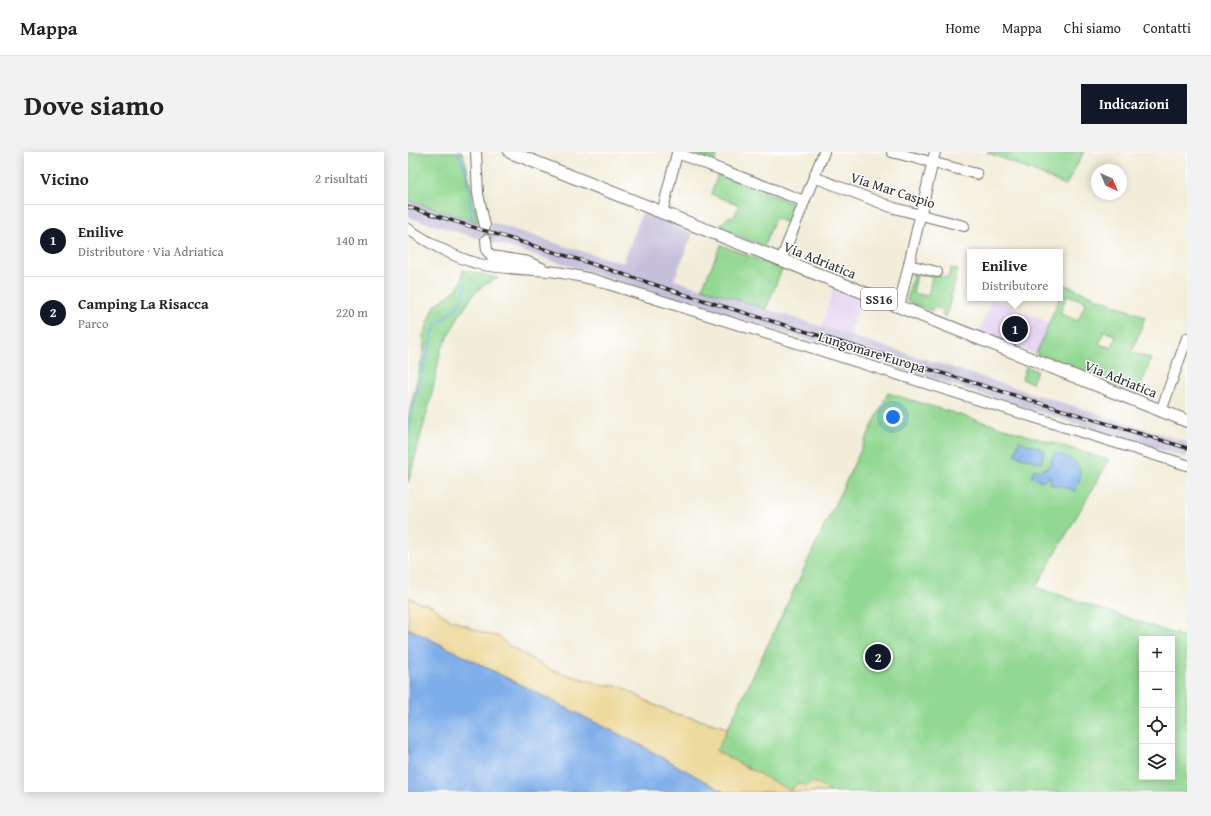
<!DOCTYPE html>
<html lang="it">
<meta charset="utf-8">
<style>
body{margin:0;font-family:"Gentium Book Plus",serif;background:#f2f2f2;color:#222}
.controls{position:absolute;right:12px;bottom:12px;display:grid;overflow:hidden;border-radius:0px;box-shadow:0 2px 10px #0003}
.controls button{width:36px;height:36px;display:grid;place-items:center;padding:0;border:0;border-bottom:1px solid #e0e0e0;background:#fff;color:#222;font:20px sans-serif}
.compass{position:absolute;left:683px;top:12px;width:36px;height:36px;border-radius:50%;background:#fff;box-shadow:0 2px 10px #0003;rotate:136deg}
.you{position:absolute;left:485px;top:265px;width:14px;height:14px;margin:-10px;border:3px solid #fff;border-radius:50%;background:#1a73e8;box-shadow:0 0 0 6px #1a73e833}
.badge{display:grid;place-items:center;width:26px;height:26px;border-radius:50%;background:#111827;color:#fff;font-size:13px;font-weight:700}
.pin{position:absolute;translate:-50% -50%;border:2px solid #fff;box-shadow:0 1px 4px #0006}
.popup{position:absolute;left:559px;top:97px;width:96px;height:52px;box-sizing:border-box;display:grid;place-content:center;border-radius:0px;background:#fff;filter:drop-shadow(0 1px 3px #0005);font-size:13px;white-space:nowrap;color:#767676}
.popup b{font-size:15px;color:#222}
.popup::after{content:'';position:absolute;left:50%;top:100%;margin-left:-8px;border:8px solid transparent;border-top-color:#fff}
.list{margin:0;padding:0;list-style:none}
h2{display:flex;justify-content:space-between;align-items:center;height:52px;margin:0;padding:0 16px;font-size:17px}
h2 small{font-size:13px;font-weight:400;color:#767676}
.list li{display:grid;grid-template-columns:26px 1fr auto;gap:12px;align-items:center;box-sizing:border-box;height:72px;padding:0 16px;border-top:1px solid #e0e0e0}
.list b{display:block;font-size:15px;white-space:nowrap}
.list p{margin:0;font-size:13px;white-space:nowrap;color:#767676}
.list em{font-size:13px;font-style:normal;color:#767676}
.icon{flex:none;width:22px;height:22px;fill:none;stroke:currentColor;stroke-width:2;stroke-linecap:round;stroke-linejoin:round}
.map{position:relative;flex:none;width:779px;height:640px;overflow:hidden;border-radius:0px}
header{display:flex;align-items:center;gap:24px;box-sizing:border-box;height:56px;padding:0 20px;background:#fff;border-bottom:1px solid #e0e0e0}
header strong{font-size:19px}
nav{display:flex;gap:22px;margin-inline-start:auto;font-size:14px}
.intro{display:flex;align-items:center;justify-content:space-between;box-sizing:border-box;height:96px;padding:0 24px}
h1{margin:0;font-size:28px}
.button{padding:10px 18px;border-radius:0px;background:#111827;color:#fff;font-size:14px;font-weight:700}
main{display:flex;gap:24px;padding:0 24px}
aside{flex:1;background:#fff;border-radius:0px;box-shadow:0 2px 10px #0003}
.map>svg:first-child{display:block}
</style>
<header>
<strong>Mappa</strong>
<nav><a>Home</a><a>Mappa</a><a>Chi siamo</a><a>Contatti</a></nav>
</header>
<div class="intro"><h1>Dove siamo</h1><a class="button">Indicazioni</a></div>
<main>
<aside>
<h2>Vicino<small>2 risultati</small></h2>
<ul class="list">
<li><span class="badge">1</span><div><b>Enilive</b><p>Distributore · Via Adriatica</p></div><em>140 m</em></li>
<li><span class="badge">2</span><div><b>Camping La Risacca</b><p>Parco</p></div><em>220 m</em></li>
</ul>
</aside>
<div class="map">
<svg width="779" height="640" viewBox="0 0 779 640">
<rect width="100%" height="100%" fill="#fff"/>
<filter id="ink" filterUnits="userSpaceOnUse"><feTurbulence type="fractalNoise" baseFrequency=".025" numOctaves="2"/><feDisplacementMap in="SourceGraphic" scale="8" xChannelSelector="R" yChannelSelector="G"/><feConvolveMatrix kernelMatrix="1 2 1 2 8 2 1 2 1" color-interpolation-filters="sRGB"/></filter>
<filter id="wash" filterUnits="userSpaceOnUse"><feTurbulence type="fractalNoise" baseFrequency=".012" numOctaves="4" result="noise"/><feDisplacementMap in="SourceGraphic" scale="16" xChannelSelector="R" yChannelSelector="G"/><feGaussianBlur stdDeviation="0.9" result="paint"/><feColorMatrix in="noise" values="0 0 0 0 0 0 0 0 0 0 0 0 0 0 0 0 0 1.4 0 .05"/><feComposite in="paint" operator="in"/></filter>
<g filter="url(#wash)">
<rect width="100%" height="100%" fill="#f1edd8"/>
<g fill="#e4d3f2">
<polygon points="425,137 454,149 440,183 414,174"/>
<polygon points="584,147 641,171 628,202 571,179"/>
</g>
<polygon fill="#c6c0da" points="0,48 70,70 70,72 83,76 83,70 163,96 215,111 234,61 285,81 266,128 779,290 779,306 173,117 0,65"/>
<g fill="#92d892" stroke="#5e825e" fill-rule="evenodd">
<path d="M 0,0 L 54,0 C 62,22 64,47 70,70 L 0,48 Z"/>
<polygon points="282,0 294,0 306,3 307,0 310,0 307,9"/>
<polygon points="578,0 676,0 658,33"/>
<polygon points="310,22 389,53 381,72 367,66 356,94 310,76 321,64 326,66 331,53 303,42"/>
<polygon points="313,93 374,117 358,157 294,136"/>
<path d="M 543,116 L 550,118 L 538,165 L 535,164 L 535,160 L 532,156 L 527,156 L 524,159 L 499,149 L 506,118 L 540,126 ZM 509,122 L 524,125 L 520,144 L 505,141 Z"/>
<polygon points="55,118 90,126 76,133 66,142 51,164 33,198 23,246 0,331 0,267 16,198 15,184 27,153 49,137 53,130"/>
<path d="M 657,133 L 737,165 L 724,200 L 743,207 L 730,243 L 697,230 L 695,222 L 690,220 L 683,224 L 647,209 L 644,206 L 639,206 L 628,202 ZM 659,143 L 678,150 L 670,169 L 652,161 ZM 696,179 L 708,184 L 704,196 L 691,192 Z"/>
<polygon points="618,215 629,219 624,231 614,227"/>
<path d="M 480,241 L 701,308 L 628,435 L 779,486 L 779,640 L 350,640 L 300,613 L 320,576 ZM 734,487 L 764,487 L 764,625 L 734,625 Z"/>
</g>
<polygon fill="#eeda9e" stroke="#8c8264" points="0,445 13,451 20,452 26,455 31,460 40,466 78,482 92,485 100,493 143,518 192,532 214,535 246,553 255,556 263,561 278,564 320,576 308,599 383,639 388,632 391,631 398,634 404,630 411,632 423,640 316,640 236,595 0,476"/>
<g fill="#7eaee9" stroke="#546c8a">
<polygon points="611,289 637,298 633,311 607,303"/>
<path d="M 646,301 C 652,303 660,304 664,308 C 676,315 673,329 667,339 L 651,333 L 650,335 L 642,332 L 643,326 L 641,325 L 635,329 L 623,325 L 626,317 L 632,319 L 634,317 L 639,317 L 639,315 L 642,313 Z"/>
<polygon points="0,476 236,595 316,640 0,640"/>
</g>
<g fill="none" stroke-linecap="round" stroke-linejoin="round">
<g stroke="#7eaee9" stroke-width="2">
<path d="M 49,0 C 61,19 61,43 63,65"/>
<polyline points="0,284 7,247 27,174 50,154 57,138 58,130"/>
</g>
</g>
</g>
<g filter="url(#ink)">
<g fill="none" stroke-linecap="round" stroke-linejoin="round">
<defs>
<g id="minor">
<polyline points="68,0 70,42 77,74"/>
<polyline points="484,0 569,22"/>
<polyline points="406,25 486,56 556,74"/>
<polyline points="254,61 269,1 396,49"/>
<path d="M 0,77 C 23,92 45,105 71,112 C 94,117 116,117 139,119 C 154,120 169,124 184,127 L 779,313"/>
<polyline points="78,88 79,99 88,108"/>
<polyline points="84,104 120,110 134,116"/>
<polyline points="373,108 416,0"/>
<polyline points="501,113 529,120"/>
<polyline points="491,155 527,0"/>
<polyline points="753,259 779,186"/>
</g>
<polyline id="major" points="102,0 779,269"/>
</defs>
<use href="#minor" stroke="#706f68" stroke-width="12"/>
<use href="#major" stroke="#706f68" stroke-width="14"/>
<use href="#minor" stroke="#fff" stroke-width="10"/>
<use href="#major" stroke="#fff" stroke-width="12"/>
<defs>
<polyline id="rail" points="0,55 175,109 275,142 779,296"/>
</defs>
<use href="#rail" stroke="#2b2b2b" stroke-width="3.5"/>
<use href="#rail" stroke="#fff" stroke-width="2" stroke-dasharray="6" stroke-linecap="butt"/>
</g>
</g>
<g text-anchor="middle" stroke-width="3" stroke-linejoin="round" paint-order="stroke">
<rect fill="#fff" stroke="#6b6b6b" stroke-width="1" x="453" y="136" width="36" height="22" rx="3"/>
<g font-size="13" font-weight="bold" fill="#2b2b2b">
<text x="471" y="152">SS16</text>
</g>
<g font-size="14" fill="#2b2b2b" stroke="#fff">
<text transform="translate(485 38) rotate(18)" y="5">Via Mar Caspio</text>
<text transform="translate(412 108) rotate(22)" y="5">Via Adriatica</text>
<text transform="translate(464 200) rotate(17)" y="5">Lungomare Europa</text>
<text transform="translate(713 227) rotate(22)" y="5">Via Adriatica</text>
</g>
</g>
</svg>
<div class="controls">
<button>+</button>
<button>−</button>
<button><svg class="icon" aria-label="locate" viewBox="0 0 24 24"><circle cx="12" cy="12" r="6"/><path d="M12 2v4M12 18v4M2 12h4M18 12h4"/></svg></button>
<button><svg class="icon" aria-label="layers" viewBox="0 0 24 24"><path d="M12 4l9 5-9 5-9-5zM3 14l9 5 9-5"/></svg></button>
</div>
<svg class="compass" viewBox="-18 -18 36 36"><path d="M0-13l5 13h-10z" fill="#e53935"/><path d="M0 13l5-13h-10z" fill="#767676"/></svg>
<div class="you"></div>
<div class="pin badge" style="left:607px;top:177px">1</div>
<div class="popup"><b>Enilive</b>Distributore</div>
<div class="pin badge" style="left:470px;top:505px">2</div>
</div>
</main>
